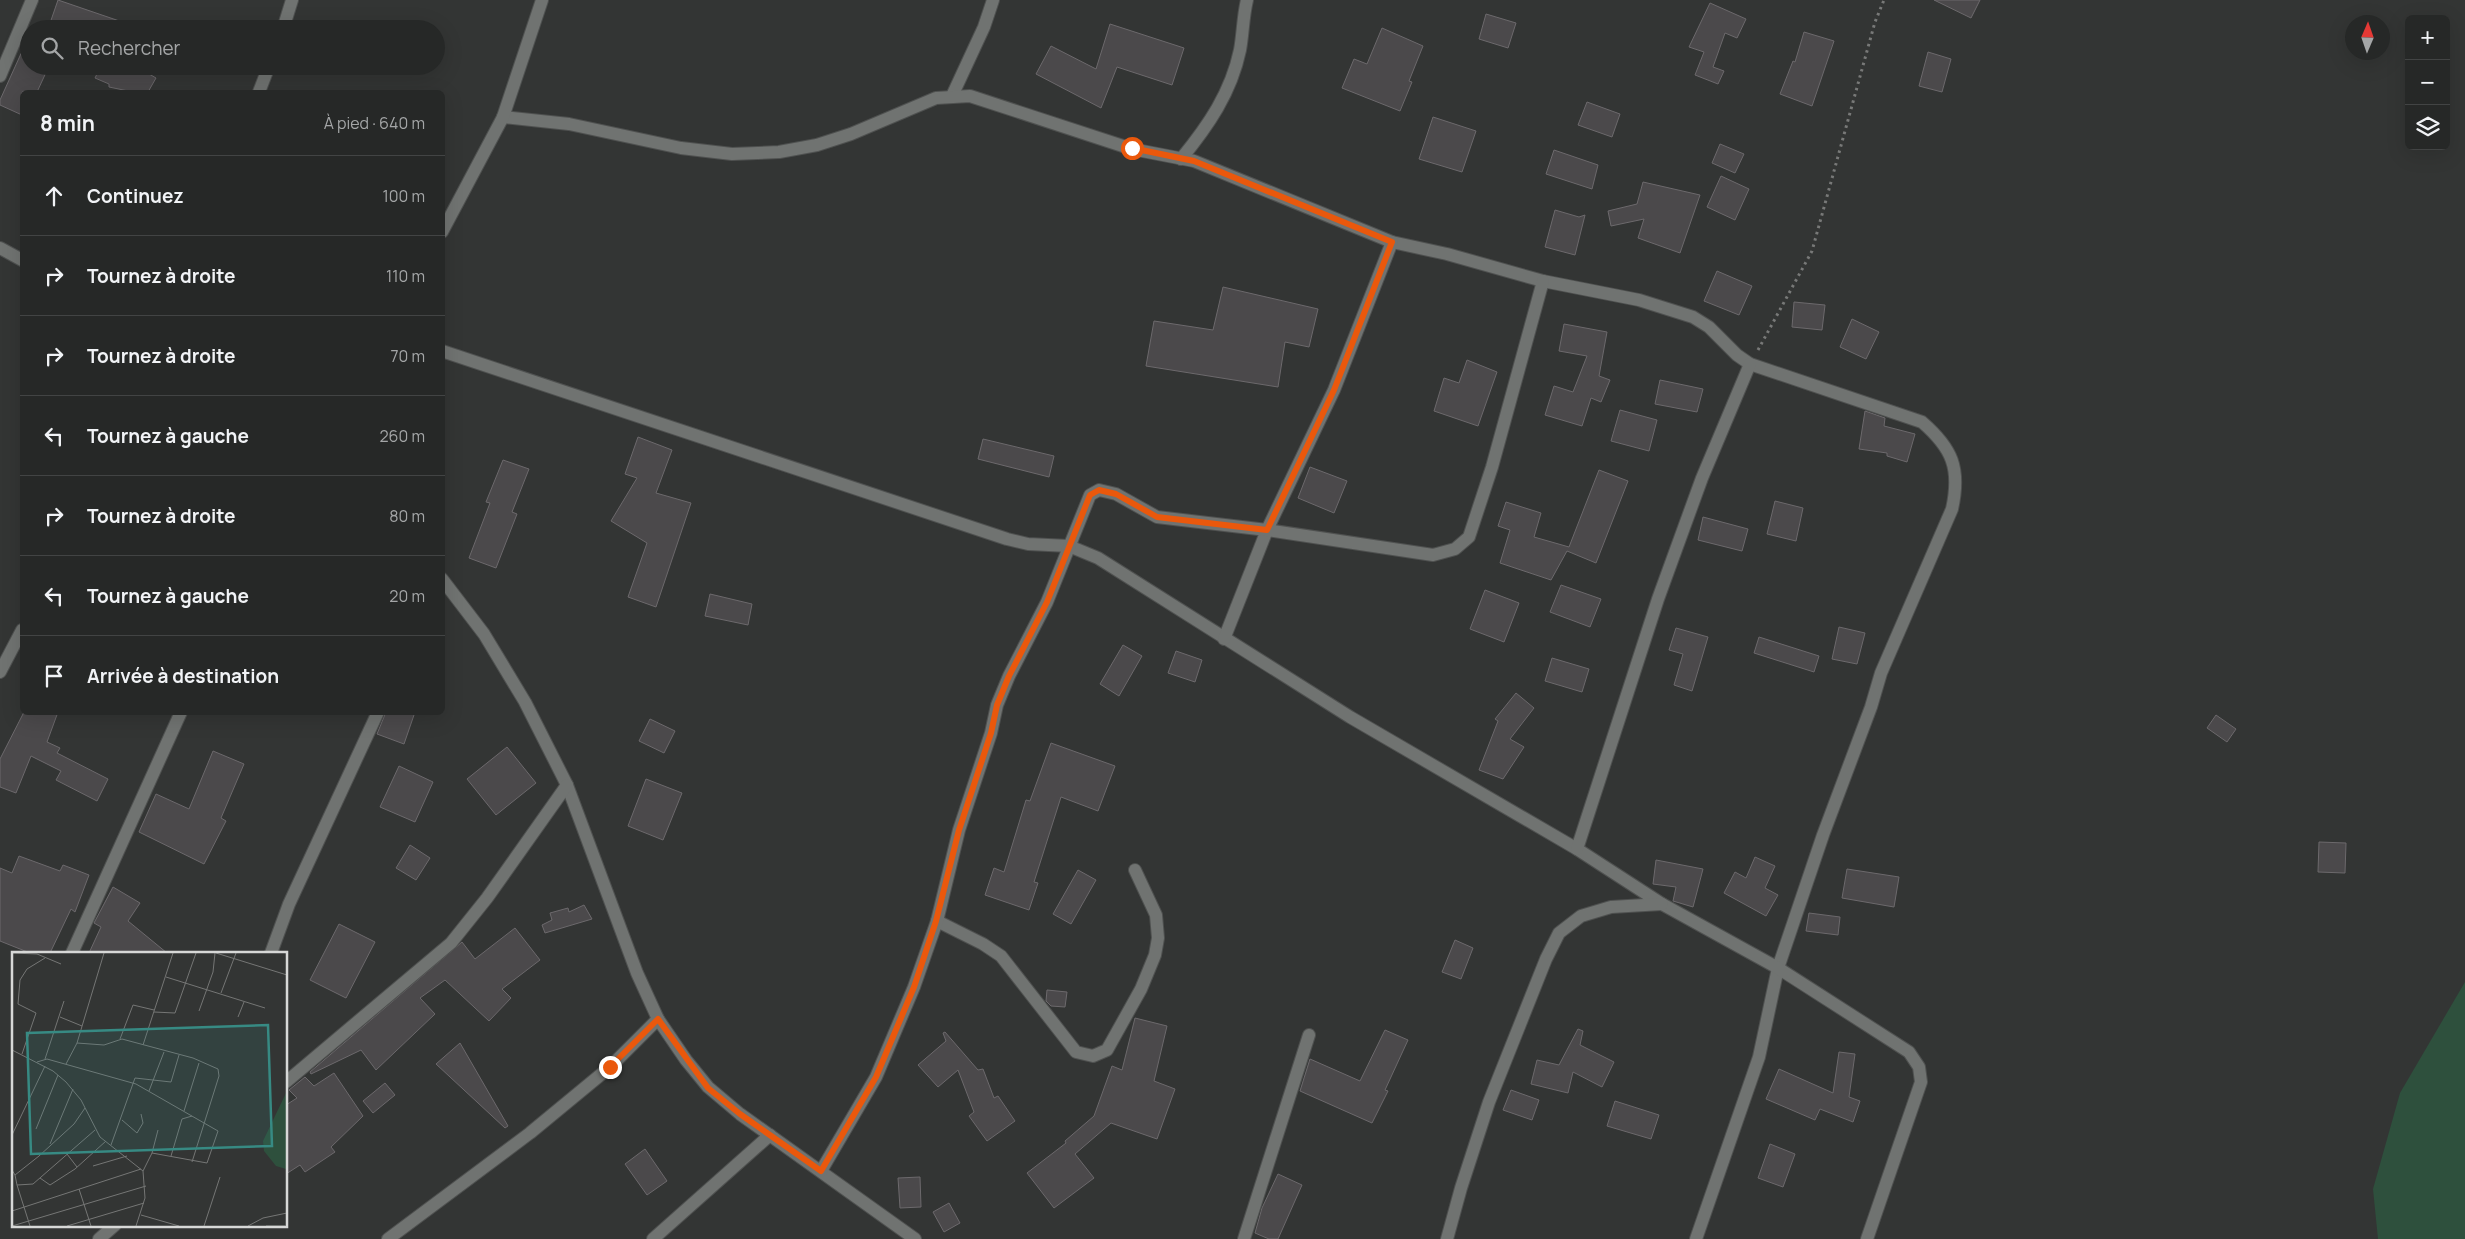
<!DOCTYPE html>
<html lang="fr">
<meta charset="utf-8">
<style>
body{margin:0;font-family:Manrope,sans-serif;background:#2e302f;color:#f1f3f6}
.controls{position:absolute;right:15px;top:15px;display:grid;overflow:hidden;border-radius:8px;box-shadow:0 5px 20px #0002}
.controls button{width:45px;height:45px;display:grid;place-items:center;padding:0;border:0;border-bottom:1px solid #424444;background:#262827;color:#f1f3f6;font:25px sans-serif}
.compass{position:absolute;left:2345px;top:15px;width:45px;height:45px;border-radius:50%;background:#262827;box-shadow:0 5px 20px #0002;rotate:2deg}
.stop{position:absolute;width:15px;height:15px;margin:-11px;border:4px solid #ea580c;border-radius:50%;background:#fff}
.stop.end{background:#ea580c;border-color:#fff;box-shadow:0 1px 5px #0008}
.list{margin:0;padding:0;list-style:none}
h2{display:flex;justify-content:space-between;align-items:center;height:65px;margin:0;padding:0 20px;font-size:21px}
h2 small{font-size:16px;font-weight:400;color:#a4a6a7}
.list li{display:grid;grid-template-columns:32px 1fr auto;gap:15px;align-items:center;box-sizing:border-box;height:80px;padding:0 20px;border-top:1px solid #424444}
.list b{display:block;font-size:19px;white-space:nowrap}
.list em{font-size:16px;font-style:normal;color:#a4a6a7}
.icon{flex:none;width:28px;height:28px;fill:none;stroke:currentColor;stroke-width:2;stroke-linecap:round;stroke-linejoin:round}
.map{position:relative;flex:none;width:2465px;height:1239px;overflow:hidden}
.search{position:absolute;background:#262827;box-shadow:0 5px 20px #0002;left:20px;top:20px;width:425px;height:55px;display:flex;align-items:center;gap:12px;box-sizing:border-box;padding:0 18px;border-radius:28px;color:#a4a6a7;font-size:19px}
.panel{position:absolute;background:#262827;box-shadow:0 5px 20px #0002;left:20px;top:90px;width:425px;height:625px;border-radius:8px}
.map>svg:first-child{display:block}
</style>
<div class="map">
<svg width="2465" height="1239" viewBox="0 0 2465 1239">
<rect width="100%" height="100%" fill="#333534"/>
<polygon fill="#2e503d" points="2465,982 2465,1239 2378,1239 2373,1189 2400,1093"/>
<g fill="#4b494b" stroke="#6c696c">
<polygon points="58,0 134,26 134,29 48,29"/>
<polygon points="1934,0 1980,0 1971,18"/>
<polygon points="1710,3 1746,19 1737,38 1725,33 1713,67 1724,71 1718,84 1695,75 1704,52 1689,47"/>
<polygon points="1486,14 1516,23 1508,48 1479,39"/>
<polygon points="1110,24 1184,48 1172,85 1117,67 1101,108 1036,74 1051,46 1096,69"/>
<polygon points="1382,28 1423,46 1409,81 1412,82 1400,111 1342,88 1354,59 1367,64"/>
<polygon points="1804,32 1834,41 1812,106 1780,94 1793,61 1795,62"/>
<polygon points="29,36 29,66 49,66 37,92 22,92 22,115 0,105 0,100"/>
<polygon points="1928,52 1951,59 1942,92 1919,86"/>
<polygon points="101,66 124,66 144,71 156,78 148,92 133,92 109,87 109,84 95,78"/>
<polygon points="1587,102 1620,114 1612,137 1578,125"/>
<polygon points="1433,117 1476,131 1462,172 1419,159"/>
<polygon points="1720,144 1744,154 1735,173 1712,163"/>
<polygon points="1554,150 1598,165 1592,189 1546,174"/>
<polygon points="1721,176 1749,189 1735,220 1707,207"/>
<polygon points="1643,182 1700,195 1680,253 1638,238 1644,219 1611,226 1608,211 1637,204"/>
<polygon points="1555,210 1579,217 1585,215 1575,255 1545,247"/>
<polygon points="1717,271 1752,286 1739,315 1704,301"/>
<polygon points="1223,287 1318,309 1309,347 1285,342 1278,387 1146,366 1154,321 1213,330"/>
<polygon points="1794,302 1825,305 1822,330 1792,327"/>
<polygon points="1852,319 1879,332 1866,359 1840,347"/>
<polygon points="1564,324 1607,332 1599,376 1610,380 1601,402 1591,398 1582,426 1545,415 1554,386 1573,392 1587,356 1559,351"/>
<polygon points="1467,360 1497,372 1478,426 1434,411 1444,378 1459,383"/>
<polygon points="1660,380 1703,389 1697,412 1655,404"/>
<polygon points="1620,410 1657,420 1649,451 1611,441"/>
<polygon points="1865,411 1885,418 1884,426 1915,434 1907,462 1887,456 1887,453 1859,449"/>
<polygon points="638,437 672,450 656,493 691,503 656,607 628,597 647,543 611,521 637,478 625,474"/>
<polygon points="983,439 1054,456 1049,477 978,459"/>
<polygon points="503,460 529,469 512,512 517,514 496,568 469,558 490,503 486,502"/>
<polygon points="1310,467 1347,481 1334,513 1298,498"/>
<polygon points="1599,470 1628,481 1596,563 1567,551 1551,580 1500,563 1510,530 1498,526 1506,502 1541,513 1534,537 1569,547"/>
<polygon points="1775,501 1803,508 1796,541 1767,534"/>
<polygon points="1703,517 1748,529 1742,551 1698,540"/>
<polygon points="1561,585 1601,599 1590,627 1550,612"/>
<polygon points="1485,590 1519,603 1504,642 1470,629"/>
<polygon points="710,594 752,604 748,625 705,616"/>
<polygon points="1839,627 1865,633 1857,664 1832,659"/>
<polygon points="1676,628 1708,637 1692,691 1674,685 1683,654 1669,650"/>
<polygon points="1759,637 1819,656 1814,672 1754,653"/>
<polygon points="1123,645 1142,656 1119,696 1100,684"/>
<polygon points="1176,651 1202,660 1195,682 1168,673"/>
<polygon points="1552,658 1589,669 1582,692 1545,681"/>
<polygon points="1516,693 1534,708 1510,739 1524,747 1503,779 1479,770 1498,721 1495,719"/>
<polygon points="24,712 58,712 47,742 60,748 57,753 108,779 97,801 56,780 61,771 31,756 16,793 0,787 0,759"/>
<polygon points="386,712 415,712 404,744 377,734"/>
<polygon points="2216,715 2236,729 2227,742 2207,728"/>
<polygon points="650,719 675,731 664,753 639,741"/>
<polygon points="1051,743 1115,766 1098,811 1061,797 1034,882 1038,883 1029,910 985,895 994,868 1004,872 1026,800 1030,801"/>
<polygon points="507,747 536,783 496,815 467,779"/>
<polygon points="213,751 244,764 221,818 226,821 204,864 139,832 156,794 189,809"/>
<polygon points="399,766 433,782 415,822 380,807"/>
<polygon points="646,779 682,793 663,840 628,826"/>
<polygon points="2319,842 2346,843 2345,873 2318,872"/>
<polygon points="410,845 430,858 416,880 396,868"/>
<polygon points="19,856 60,871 63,865 89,875 75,912 71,909 50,953 30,953 0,941 0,868 12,873"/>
<polygon points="1755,857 1775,866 1765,888 1778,895 1766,916 1724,893 1735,872 1746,878"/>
<polygon points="1656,860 1703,869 1693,907 1673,901 1676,887 1653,884"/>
<polygon points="1847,869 1899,877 1894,907 1842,898"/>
<polygon points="1078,870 1096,880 1071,924 1053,914"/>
<polygon points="113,887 140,903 128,921 167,953 89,953 101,927 94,923"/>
<polygon points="584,905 592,919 545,933 542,925 552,920 550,913 568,908 569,912"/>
<polygon points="1809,913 1840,917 1838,935 1806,931"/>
<polygon points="339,924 375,942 346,998 310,980"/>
<polygon points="515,928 540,960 502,989 511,998 489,1021 445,980 420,998 435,1014 376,1070 361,1050 311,1074 310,1072 462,942 475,959"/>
<polygon points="1455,940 1473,948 1461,979 1442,972"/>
<polygon points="1047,990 1067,992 1065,1007 1051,1006 1046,1001"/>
<polygon points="1135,1018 1167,1026 1154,1081 1175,1089 1157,1139 1111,1123 1075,1154 1094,1178 1054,1208 1027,1173 1066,1143 1065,1141 1094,1116 1112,1066 1122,1070"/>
<polygon points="1578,1029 1583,1031 1580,1045 1614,1062 1602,1087 1573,1072 1568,1093 1531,1084 1537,1060 1559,1065"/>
<polygon points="1385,1030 1408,1040 1385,1090 1388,1091 1372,1123 1300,1091 1310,1059 1360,1081"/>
<polygon points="945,1032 978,1070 983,1069 994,1098 998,1096 1015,1121 987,1141 969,1116 974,1112 958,1070 938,1087 918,1065 946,1041 943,1033"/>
<polygon points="460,1043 508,1126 505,1128 436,1064"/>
<polygon points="1839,1052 1855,1054 1849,1097 1860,1101 1853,1122 1820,1109 1815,1120 1766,1099 1779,1069 1833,1093"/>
<polygon points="334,1073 363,1116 331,1147 335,1152 305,1172 300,1165 286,1174 286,1105 297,1098 289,1090 305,1077 314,1086"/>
<polygon points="385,1083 395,1095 373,1113 363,1101"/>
<polygon points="1511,1090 1539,1100 1532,1120 1503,1110"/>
<polygon points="1615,1101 1659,1115 1651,1139 1607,1126"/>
<polygon points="1770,1144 1795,1154 1783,1187 1758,1178"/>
<polygon points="645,1149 667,1181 647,1195 625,1164"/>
<polygon points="1278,1174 1302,1185 1278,1239 1269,1239 1255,1233 1262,1208"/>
<polygon points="920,1177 921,1207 900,1208 898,1178"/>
<polygon points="949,1203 960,1223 944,1232 933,1212"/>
</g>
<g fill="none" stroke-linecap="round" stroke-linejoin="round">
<defs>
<g id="street">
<polyline points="283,29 292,0"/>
<polyline points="0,76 32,0"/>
<polyline points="259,92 269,66"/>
<polyline points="952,96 984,27 993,0"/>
<path d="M 503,117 L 569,124 L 681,148 L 732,154 L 779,152 L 817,145 L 851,134 L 936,98 L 970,96 L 1132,149 L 1194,161 L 1392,242 L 1447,254 L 1543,281 L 1639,300 L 1693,317 L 1709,327 L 1737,355 L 1750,364 L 1922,422 C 1952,448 1961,468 1952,509 L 1881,673 L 1871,707 L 1823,835 L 1778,968 L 1759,1057 L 1696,1239"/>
<path d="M 1181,159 C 1208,126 1231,93 1240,50 C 1243,34 1243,16 1247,0"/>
<polyline points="442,232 503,117 542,0"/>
<polyline points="0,248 22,260"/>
<polyline points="442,351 1007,539 1028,544 1069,546 1098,558 1350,717 1577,849 1662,904 1778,968 1909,1052 1919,1067 1921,1082 1867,1239"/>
<polyline points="442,579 484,634 525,702 567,785 637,973 658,1019 686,1060 708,1087 740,1114 915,1239"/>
<polyline points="1224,639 1267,530 1334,390 1392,242"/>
<polyline points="0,672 22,630"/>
<polyline points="1577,849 1658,599 1702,478 1750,364"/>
<polyline points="937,921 983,944 1001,956 1076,1052 1093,1056 1107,1050 1141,989 1155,955 1158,938 1156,915 1135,870"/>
<polyline points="72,953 181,712"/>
<polyline points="271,953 289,904 378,712"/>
<polyline points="286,1082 451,943 487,898 567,785"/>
<polyline points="821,1171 876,1077 914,987 937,921 959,830 991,733 997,705 1009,676 1047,602 1090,495 1099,490 1116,494 1157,517 1267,530 1433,555 1455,549 1469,537 1492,467 1543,281"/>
<polyline points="99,1239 115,1225"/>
<polyline points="388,1239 530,1133 610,1067 658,1019"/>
<polyline points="653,1239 770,1135"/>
<polyline points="1244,1239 1309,1035"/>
<polyline points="1447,1239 1461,1188 1489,1102 1546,959 1559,933 1581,916 1611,907 1662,904"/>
</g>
</defs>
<use href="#street" stroke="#4f5150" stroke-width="14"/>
<polyline stroke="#787978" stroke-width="3" stroke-dasharray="2.5 4" stroke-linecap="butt" points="1758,350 1812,251 1875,22 1884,0"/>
<use href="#street" stroke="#707371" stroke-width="12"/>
</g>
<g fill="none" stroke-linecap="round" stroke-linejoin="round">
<polyline stroke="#ea580c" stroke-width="6" points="610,1067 658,1019 708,1088 740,1114 821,1171 876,1077 914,987 936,921 959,830 991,733 997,705 1009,676 1047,602 1090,495 1099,490 1116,494 1157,517 1267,530 1334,390 1392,242 1194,161 1132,148"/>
</g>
<g transform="translate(12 952)">
<rect width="275" height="275" fill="#333534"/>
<path d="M 275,139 L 275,216 L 274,217 L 264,214 L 252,199 L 251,189 Z" fill="#2e503d"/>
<path fill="none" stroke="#757675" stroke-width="1" d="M 0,1 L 25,2 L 49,12M 204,1 L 275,23M 154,25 L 253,56M 209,41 L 224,1M 187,59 L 201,20 L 203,1M 142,60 L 163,61 L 184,1M 48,65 L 70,74M 226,65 L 232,50M 108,87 L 121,53 L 142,58M 65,91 L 92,93 L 110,87 L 181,106 L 206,117 L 207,124 L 180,210M 131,93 L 161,1M 0,98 L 41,119 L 54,130 L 69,148 L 88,185 L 131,219 L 133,246 L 124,274M 10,102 L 24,61 L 6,52 L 8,28 L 15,17 L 33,6M 33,107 L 52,49M 25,110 L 35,107 L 124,132 L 206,179 L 195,211 L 140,201 L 131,219M 54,112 L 65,91 L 92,1M 137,139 L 152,100M 172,159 L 187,111M 110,168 L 125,181 L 131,171 L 129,162M 24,177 L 46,123M 0,183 L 33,114M 38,192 L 61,137M 99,193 L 123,126 L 159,130 L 167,103M 140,201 L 146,178M 55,202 L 65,215M 159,204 L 170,167 L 180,164M 81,214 L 115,204M 0,218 L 3,223 L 27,204 L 62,172 L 73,156M 3,223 L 5,233 L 21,232 L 83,178M 28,226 L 38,233 L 63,217 L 94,189M 5,233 L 18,274M 67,237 L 79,274M 0,259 L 129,217M 129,263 L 167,274M 0,274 L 134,234M 55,274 L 132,251M 192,274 L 208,225M 236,274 L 251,266 L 275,261M 254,274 L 273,274"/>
<path fill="#378a83" fill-opacity="0.15" stroke="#378a83" stroke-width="2.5" d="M 256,73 L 260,194 L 19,202 L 15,81 Z"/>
<rect width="275" height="275" fill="none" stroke="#d7d8d7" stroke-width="2.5"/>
</g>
</svg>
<div class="controls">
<button>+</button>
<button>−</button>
<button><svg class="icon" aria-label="layers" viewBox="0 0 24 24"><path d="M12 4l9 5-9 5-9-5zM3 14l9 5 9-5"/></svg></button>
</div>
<svg class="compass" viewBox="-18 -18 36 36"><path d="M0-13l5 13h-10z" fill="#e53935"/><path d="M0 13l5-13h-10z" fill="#a4a6a7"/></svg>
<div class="stop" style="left:1132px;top:148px"></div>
<div class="stop end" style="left:610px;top:1067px"></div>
<div class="search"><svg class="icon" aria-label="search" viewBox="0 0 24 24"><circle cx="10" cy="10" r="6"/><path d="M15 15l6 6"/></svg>Rechercher</div>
<section class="panel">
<h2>8 min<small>À pied · 640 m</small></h2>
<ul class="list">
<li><svg class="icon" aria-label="ahead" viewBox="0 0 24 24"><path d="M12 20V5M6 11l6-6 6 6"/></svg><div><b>Continuez</b></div><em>100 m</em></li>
<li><svg class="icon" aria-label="right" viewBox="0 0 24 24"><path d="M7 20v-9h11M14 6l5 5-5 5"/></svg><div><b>Tournez à droite</b></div><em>110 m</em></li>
<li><svg class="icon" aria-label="right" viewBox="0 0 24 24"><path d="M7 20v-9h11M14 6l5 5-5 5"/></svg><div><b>Tournez à droite</b></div><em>70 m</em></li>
<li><svg class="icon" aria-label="left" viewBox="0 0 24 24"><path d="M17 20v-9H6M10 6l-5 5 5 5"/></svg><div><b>Tournez à gauche</b></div><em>260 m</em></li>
<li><svg class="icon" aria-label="right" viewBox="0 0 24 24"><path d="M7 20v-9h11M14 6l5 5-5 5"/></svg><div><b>Tournez à droite</b></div><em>80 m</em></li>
<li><svg class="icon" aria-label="left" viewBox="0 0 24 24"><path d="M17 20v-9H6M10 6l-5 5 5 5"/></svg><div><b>Tournez à gauche</b></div><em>20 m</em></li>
<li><svg class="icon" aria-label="arrive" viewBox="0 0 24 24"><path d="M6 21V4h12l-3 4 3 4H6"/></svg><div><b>Arrivée à destination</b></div></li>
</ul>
</section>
</div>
